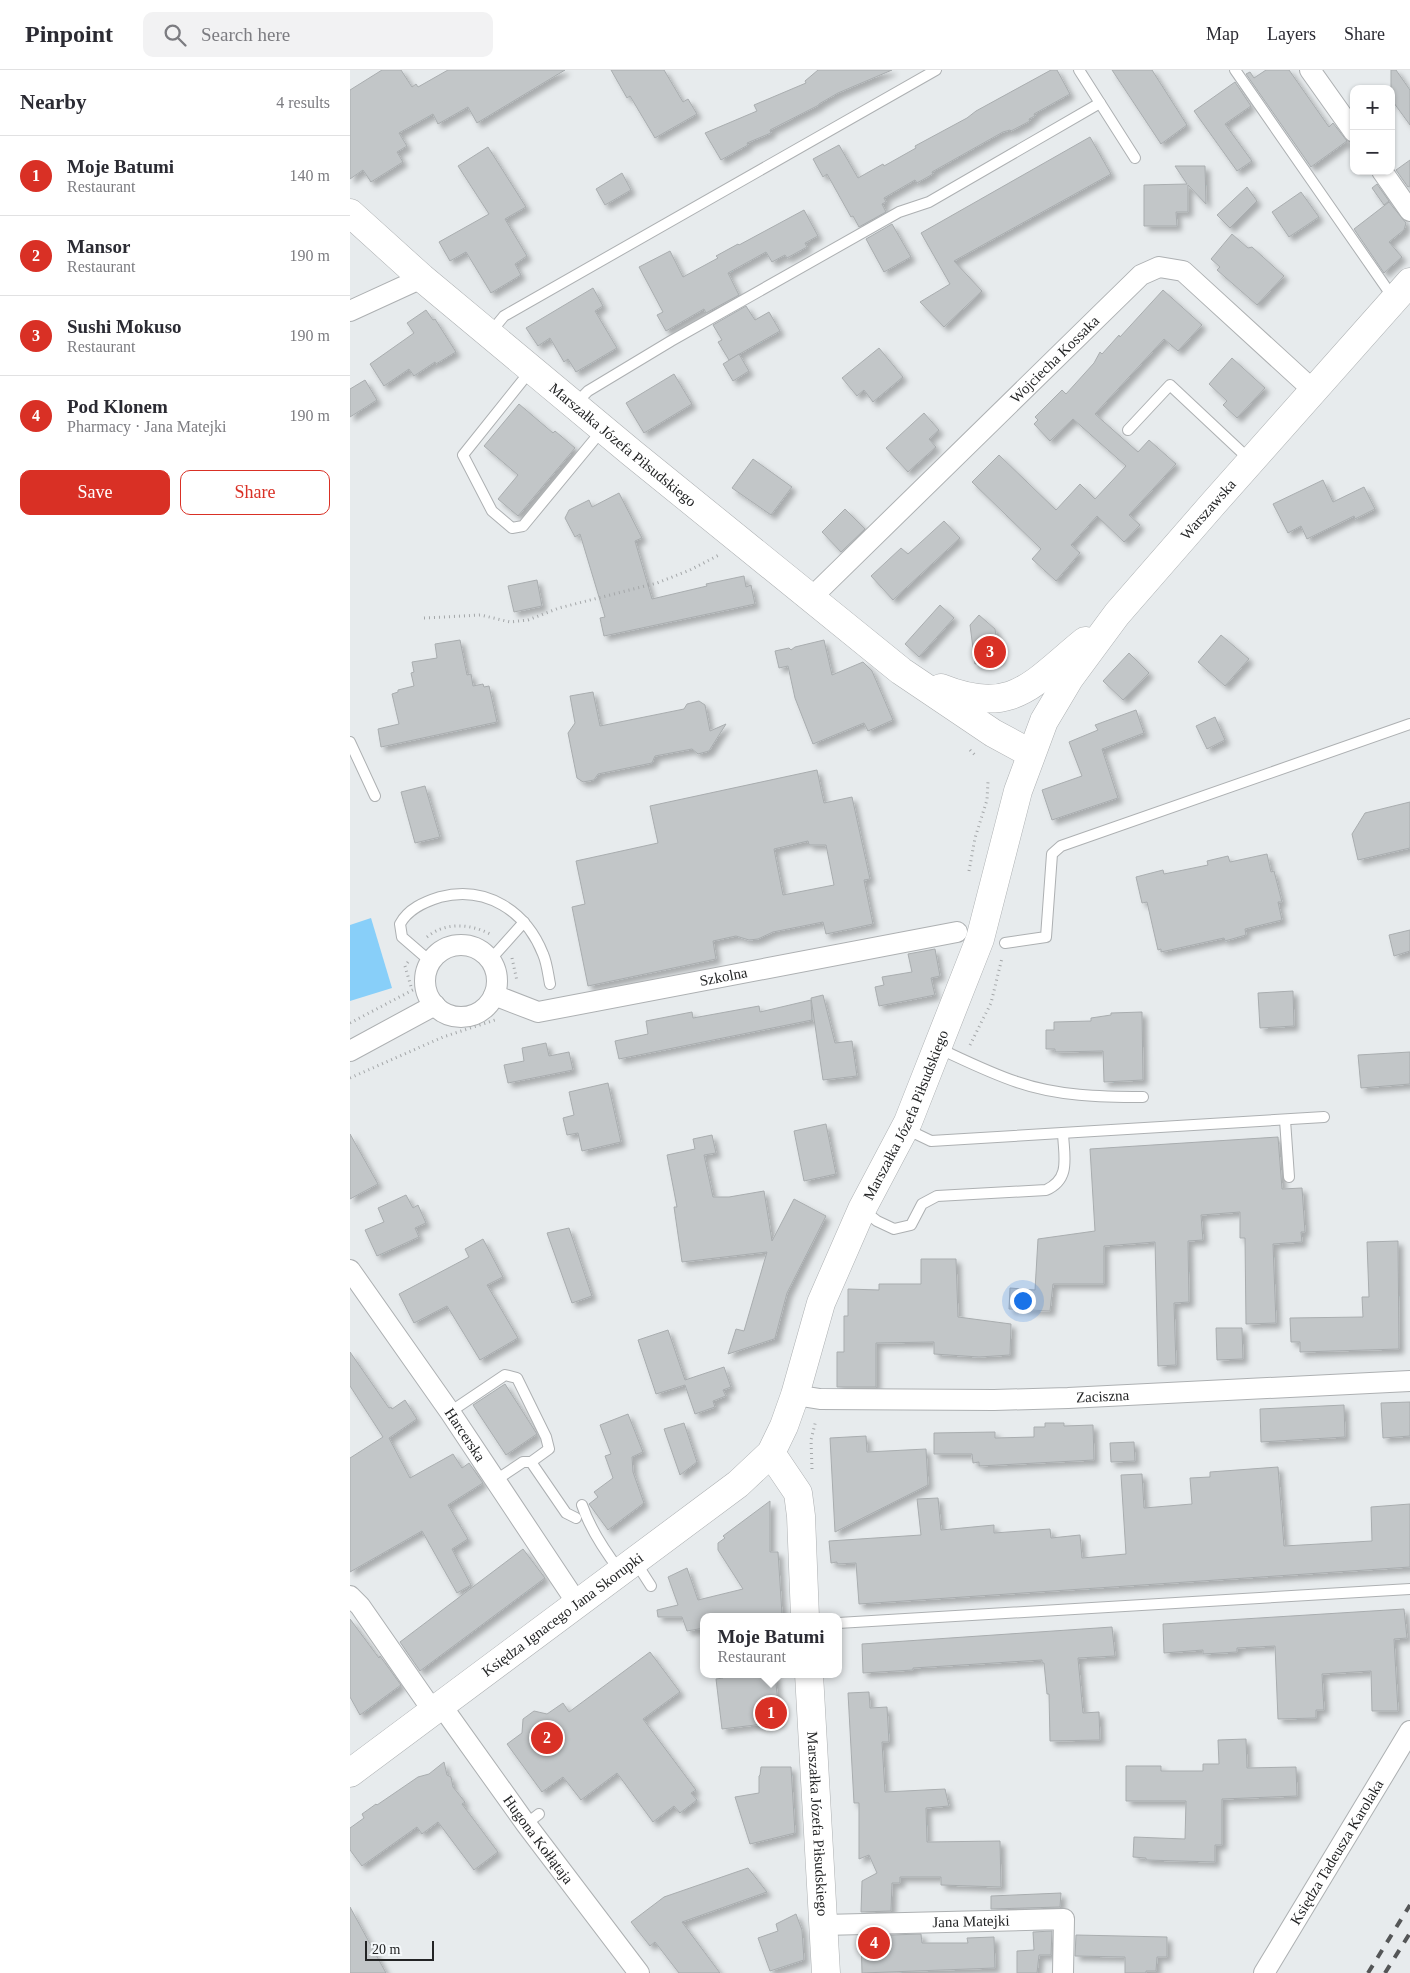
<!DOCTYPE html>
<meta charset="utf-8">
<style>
body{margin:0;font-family:Georgia,serif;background:#f2f2f3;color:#2b2b33}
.controls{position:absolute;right:15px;top:15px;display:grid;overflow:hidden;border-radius:10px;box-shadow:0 1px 4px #0004}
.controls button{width:45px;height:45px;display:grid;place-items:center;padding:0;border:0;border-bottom:1px solid #e1e1e2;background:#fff;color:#2b2b33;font:25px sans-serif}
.scale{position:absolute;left:15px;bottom:12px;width:69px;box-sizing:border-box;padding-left:5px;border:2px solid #232425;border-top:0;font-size:14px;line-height:18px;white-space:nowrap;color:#232425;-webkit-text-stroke:4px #f4f8fa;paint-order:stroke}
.you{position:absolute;left:672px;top:1230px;width:18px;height:18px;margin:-12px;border:4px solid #fff;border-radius:50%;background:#1a73e8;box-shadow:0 0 0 8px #1a73e833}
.badge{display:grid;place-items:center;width:32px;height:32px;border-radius:50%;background:#d93025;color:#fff;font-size:16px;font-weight:700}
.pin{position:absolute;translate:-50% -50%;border:2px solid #fff;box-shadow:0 1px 5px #0006}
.popup{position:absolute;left:350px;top:1543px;width:142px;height:65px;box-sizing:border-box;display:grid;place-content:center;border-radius:10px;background:#fff;filter:drop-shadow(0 1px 4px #0005);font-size:16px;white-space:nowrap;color:#7c7c81}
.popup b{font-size:19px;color:#2b2b33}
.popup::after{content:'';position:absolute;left:50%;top:100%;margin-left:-10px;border:10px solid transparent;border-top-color:#fff}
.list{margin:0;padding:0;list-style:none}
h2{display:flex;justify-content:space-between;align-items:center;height:65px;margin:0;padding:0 20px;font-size:21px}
h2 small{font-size:16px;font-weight:400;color:#7c7c81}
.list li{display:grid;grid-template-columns:32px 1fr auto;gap:15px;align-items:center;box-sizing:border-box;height:80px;padding:0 20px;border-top:1px solid #e1e1e2}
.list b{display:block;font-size:19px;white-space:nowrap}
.list p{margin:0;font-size:16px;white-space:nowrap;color:#7c7c81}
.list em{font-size:16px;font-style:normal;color:#7c7c81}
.actions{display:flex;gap:10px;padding:15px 20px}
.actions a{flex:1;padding:11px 0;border:1px solid #d93025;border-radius:10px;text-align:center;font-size:18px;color:#d93025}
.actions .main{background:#d93025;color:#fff}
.icon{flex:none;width:28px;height:28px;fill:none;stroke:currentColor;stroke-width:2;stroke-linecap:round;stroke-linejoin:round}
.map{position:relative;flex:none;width:1060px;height:1903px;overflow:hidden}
header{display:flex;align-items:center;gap:30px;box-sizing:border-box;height:70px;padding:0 25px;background:#fff;border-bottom:1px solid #e1e1e2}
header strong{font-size:24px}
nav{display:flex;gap:28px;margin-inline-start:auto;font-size:18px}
.search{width:350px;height:45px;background:#f2f2f3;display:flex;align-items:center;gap:12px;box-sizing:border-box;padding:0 18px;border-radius:10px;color:#7c7c81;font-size:19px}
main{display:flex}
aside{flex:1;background:#fff}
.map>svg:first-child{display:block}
</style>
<header>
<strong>Pinpoint</strong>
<div class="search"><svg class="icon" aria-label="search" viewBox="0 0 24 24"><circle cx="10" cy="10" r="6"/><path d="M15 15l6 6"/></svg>Search here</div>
<nav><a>Map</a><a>Layers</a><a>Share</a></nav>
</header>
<main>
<aside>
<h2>Nearby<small>4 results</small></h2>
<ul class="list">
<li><span class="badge">1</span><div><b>Moje Batumi</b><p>Restaurant</p></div><em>140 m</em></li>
<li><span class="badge">2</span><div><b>Mansor</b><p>Restaurant</p></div><em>190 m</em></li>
<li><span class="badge">3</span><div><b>Sushi Mokuso</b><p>Restaurant</p></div><em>190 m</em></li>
<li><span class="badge">4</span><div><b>Pod Klonem</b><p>Pharmacy · Jana Matejki</p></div><em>190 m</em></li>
</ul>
<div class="actions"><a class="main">Save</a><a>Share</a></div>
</aside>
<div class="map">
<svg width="1060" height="1903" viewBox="0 0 1060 1903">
<defs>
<filter id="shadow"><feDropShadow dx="4.5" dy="4.5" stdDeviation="2.5" flood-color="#0004"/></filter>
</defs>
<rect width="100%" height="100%" fill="#e7ebed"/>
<polygon fill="#88cff9" points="21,848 42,918 0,931 0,855"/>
<g fill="#c2c6c8" stroke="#a9adaf" fill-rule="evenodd" filter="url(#shadow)">
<polygon points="32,0 51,0 62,17 66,14 68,17 98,0 215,0 127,53 118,37 88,54 83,44 49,63 57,76 47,82 53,92 21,112 13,100 0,109 0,20"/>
<polygon points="261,0 314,0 333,32 338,29 347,44 305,68 280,26 277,28"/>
<polygon points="468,0 542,0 488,23 469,34 469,35 420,60 421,63 397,73 398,75 371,90 355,63 407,41 404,35 456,13 455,11"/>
<polygon points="701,0 707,0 720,24 684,44 685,46 679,49 680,51 661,61 660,60 653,62 582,102 583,104 567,113 565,110 534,128 536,132 532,134 536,142 509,157 503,146 501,147 477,104 473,107 463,89 489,75 508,108 533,94 534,96 566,78 565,76 617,48 626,41"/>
<polygon points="762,0 802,0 837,55 811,74"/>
<polygon points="916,0 939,0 979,57 983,53 997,71 961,97 896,4 900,2 904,8"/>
<polygon points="1041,0 1046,0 1060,20 1060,55 1041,29"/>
<polygon points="885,12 901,36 875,54 902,91 887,101 844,41"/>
<polygon points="740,67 761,104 604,191 632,221 594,257 570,232 600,214 571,163"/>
<polygon points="138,77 176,137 155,149 177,186 165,194 171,205 141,223 116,182 100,191 89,172 139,144 108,96"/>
<polygon points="1060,90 1060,116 1058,117 1046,100"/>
<polygon points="825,96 855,96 856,134 838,115 838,142 826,142 827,156 794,156 794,115 837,114"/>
<polygon points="272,103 281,120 255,135 246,119"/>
<polygon points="1027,114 1039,131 1034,135 1022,118"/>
<polygon points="897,117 907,131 880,158 867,145"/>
<polygon points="951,122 969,147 939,167 922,142"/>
<polygon points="1039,132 1056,153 1054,160 1039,172 1052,187 1034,203 1004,159"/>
<polygon points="454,140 468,166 455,173 457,177 437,188 435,185 422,192 416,182 378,203 389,225 356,243 354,239 316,261 307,245 313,242 289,197 320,181 333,207 368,188 366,186 388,174 389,175"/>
<polygon points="542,154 561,187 534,202 516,169"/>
<polygon points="882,164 898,178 902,177 934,206 907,235 867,200 870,197 861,189"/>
<polygon points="243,218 253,236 245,241 267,278 226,302 218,289 214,292 200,268 188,276 176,258"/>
<polygon points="813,220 852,255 828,281 814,269 745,344 788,382 799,370 826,394 779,445 790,455 774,472 747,446 721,475 730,483 706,511 682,489 691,479 622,412 649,385 706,440 730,414 745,429 776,396 723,349 700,371 684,354 688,350 685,347 712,320 716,324 744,293 750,282 752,284 769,265 770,267"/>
<polygon points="396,236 405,250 419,242 430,261 379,290 368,272 372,270 363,255"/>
<polygon points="76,240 83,250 85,249 106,282 86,294 85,292 64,306 59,299 34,316 20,294 64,263 57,253"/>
<polygon points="529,278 553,307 523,332 514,320 507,326 492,308"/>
<polygon points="389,284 399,301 383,311 373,294"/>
<polygon points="882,288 915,318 887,348 873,335 877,331 859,314"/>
<polygon points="324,304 342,334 294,363 276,333"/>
<polygon points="15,310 27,330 0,347 0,319"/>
<polygon points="169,334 203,363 205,361 225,378 168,446 148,429 168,405 134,376"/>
<polygon points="574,343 589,360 579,369 586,377 558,402 536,378"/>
<polygon points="403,389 442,417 421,445 382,418"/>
<polygon points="973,410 983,432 1014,417 1025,439 1005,449 1004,446 957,469 951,456 938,463 923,434"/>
<polygon points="269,423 292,468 285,471 302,529 357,516 356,514 394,506 396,517 401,515 405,534 254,566 250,548 255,547 230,464 225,467 215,448 219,440 239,430 242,437"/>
<polygon points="495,439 515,459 491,482 472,462"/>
<polygon points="594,451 610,468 543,530 521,506 551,478 558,484"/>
<polygon points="187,510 192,536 164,542 158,516"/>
<polygon points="590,535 604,548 569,587 555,574"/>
<polygon points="629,545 645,559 650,590 625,594 620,555"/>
<polygon points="871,565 899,589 875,616 848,592"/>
<polygon points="110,570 117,605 121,604 123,616 133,614 134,617 139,616 147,652 31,677 28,659 49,654 42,624 48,622 48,620 64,616 61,603 64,602 62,592 87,588 85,574"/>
<polygon points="474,570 482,605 513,592 522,601 543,650 518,661 514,653 463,674 445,628 438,596 429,598 425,581 439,578 441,580 445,577"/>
<polygon points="779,583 799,603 773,630 753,611"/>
<polygon points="243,622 250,656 334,639 337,634 349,631 355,635 360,661 376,654 359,681 348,684 342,679 305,686 302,693 248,704 244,710 233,712 227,708 218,663 225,653 220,626"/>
<polygon points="786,640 794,663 752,679 768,728 702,750 692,720 732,706 719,672 748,660 745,655"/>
<polygon points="865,647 875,670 857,679 846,656"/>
<path d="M 467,700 L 474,733 L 502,727 L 520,809 L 514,810 L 523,854 L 476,864 L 473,852 L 423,862 L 408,869 L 399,870 L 386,866 L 363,871 L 366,889 L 238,916 L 222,837 L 235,834 L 226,791 L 308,773 L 300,736 ZM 458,771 L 459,775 L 476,775 L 484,815 L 433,825 L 424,779 Z"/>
<polygon points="75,716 90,767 65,773 51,722"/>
<polygon points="1060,732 1060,778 1008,790 1002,764 1015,743"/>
<polygon points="917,784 921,802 924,801 932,832 928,832 932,850 895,859 896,865 875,871 874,868 811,882 811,879 808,880 797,832 792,833 786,807 813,800 814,804 858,795 857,791 878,786 880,792"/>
<polygon points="1060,860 1060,881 1044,886 1039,865"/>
<polygon points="585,879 590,906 581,908 585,925 529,936 525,917 534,915 532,907 562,902 558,884"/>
<polygon points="943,921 944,956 910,958 908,923"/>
<polygon points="473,925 485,973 502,971 507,1006 473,1010 461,928"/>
<polygon points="461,930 462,950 269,989 265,971 298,964 296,951 342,942 343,948 409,936 410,942"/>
<polygon points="792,942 793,1010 754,1012 753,981 705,982 705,979 696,979 696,960 704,960 704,952 741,951 741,948 761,945 761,943"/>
<polygon points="196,973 199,986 219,982 223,1000 158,1013 154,995 174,991 172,978"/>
<polygon points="1060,982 1060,1014 1011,1018 1008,985"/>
<polygon points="258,1013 271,1072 232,1081 228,1063 217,1065 213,1048 224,1045 219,1022"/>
<polygon points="476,1054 486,1104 454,1111 444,1061"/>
<polygon points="0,1064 28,1114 0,1129"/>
<polygon points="362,1065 366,1083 354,1085 363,1127 379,1127 414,1121 422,1171 444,1129 476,1146 437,1223 425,1268 427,1268 378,1284 386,1259 394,1261 417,1182 332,1192 324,1137 327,1137 317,1085 345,1079 343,1069"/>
<polygon points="928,1067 932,1119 952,1118 955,1162 951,1162 952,1172 923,1174 926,1253 896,1254 895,1168 890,1168 890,1142 851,1145 853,1170 838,1171 839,1232 824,1233 826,1295 808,1296 805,1172 754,1176 754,1214 703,1214 700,1241 659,1239 660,1218 685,1220 688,1169 745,1161 740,1079"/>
<polygon points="56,1125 63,1138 68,1135 76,1153 65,1158 69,1167 27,1186 15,1160 34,1152 28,1138"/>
<polygon points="219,1158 242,1226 222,1233 197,1163"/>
<polygon points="133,1169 153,1207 137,1215 168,1268 130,1290 97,1236 64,1253 49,1224 119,1187 115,1179"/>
<polygon points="1048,1171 1049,1279 950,1282 950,1272 941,1272 940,1248 1013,1247 1012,1227 1019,1227 1017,1172"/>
<polygon points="571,1189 606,1189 608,1247 661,1254 660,1285 629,1287 584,1284 584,1272 526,1273 526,1317 487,1317 487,1282 494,1282 494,1246 498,1246 498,1219 529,1220 529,1214 571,1214"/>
<polygon points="866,1258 892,1258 893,1289 867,1290"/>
<polygon points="318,1260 335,1310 374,1297 381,1317 373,1320 376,1326 363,1331 365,1337 345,1344 335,1315 306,1324 288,1270"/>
<polygon points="0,1282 39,1338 41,1337 42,1339 55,1330 67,1349 39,1368 60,1408 103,1384 112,1398 119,1393 133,1413 98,1435 118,1469 102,1479 121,1515 107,1523 72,1461 0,1502 0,1388 33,1367 0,1316"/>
<polygon points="155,1314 187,1364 156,1385 123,1335"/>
<polygon points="1060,1332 1060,1366 1033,1368 1031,1333"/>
<polygon points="994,1335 995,1367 911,1372 910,1339"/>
<polygon points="278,1344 293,1382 282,1387 283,1402 294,1433 258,1460 239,1434 248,1427 244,1422 263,1408 255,1386 261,1384 250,1355"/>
<polygon points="334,1353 347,1392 330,1405 314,1359"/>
<polygon points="695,1353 714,1353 714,1356 743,1355 744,1390 629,1396 629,1392 623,1393 622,1384 584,1384 584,1363 645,1362 645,1368 684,1367 684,1357 695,1357"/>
<polygon points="516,1366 517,1382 576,1379 578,1415 485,1462 480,1368"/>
<polygon points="784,1372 785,1391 761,1392 760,1373"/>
<polygon points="928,1397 934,1476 1022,1471 1021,1437 1060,1434 1060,1497 509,1534 506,1493 487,1494 487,1492 481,1493 479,1471 571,1465 567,1429 588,1428 591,1460 644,1455 644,1463 700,1459 701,1468 730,1465 732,1488 776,1484 771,1405 792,1404 794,1438 842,1434 840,1408 860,1407 860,1402"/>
<polygon points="420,1431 420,1482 428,1482 432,1544 416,1547 354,1547 354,1558 337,1561 332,1547 308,1547 307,1540 328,1535 318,1507 337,1498 348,1530 393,1519 368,1480 368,1473 375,1468 373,1466"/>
<polygon points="173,1479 195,1508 70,1601 50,1572"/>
<polygon points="1054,1539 1057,1568 1044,1569 1048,1641 1022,1641 1021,1601 972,1604 974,1640 966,1640 966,1648 928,1649 925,1576 887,1578 887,1582 853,1584 853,1580 814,1583 813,1554"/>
<polygon points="0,1549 29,1588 30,1586 51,1615 10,1645 0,1627"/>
<polygon points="762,1557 765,1586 728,1588 733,1643 749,1642 750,1670 700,1671 699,1624 697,1624 694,1593 692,1593 692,1590 563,1598 563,1600 513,1603 512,1574"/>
<polygon points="300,1582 330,1622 293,1649 346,1720 341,1723 347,1730 330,1743 324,1736 303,1752 267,1703 231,1730 213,1707 192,1722 157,1674 172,1663 173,1649 184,1641 197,1644 213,1633 219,1642"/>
<polygon points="372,1604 425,1604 430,1652 372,1659 366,1609 373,1608"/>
<polygon points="519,1622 520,1638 537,1637 539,1672 532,1672 535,1722 595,1719 599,1736 576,1738 577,1772 650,1771 651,1817 591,1815 591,1807 550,1807 550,1813 542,1813 541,1841 511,1842 512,1811 527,1803 519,1785 509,1789 509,1733 504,1733 498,1623"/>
<polygon points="896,1669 897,1698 946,1697 947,1726 872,1729 872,1775 865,1775 865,1792 796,1790 796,1788 783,1787 784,1767 835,1769 836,1731 776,1731 776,1696 811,1696 811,1701 853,1701 853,1694 869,1694 868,1670"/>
<polygon points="94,1692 97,1705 101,1707 103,1717 115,1732 112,1734 148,1782 124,1800 88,1752 72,1764 67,1757 12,1796 0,1780 0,1758 14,1748 12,1744 26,1734 27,1735 68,1707 79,1704"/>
<polygon points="411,1697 441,1697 445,1763 400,1774 385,1727 409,1723 409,1706 410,1705"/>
<polygon points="398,1798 417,1822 332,1852 370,1903 329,1903 305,1872 300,1876 281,1852 314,1827"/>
<polygon points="711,1823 710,1837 641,1839 641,1826"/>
<polygon points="0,1837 36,1903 0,1903"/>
<polygon points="446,1844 452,1860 454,1890 420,1901 408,1868 428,1861 426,1854"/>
<polygon points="702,1861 701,1885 689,1885 687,1903 667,1903 667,1881 684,1880 683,1862"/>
<polygon points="571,1864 572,1873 618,1873 617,1868 644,1867 645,1898 512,1903 511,1866"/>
<polygon points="726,1865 817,1867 817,1887 807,1887 806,1901 796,1901 796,1903 775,1903 775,1887 725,1886"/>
</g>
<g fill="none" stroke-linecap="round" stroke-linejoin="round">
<defs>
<g id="lane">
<polyline points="885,0 1044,229"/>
<polyline points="750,33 785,88"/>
<polyline points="140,263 154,246 586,0"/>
<polyline points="181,300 113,385 142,441 162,458 173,456 253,359"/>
<polyline points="225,334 238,321 321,271 549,142 579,132 750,33 729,0"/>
<polyline points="778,360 820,315 900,390"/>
<polyline points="0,672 25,726"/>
<polyline points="655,873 696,867 702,784 711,776 1060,654"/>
<polyline points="140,890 174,852"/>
<path d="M 81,892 L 52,867 L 50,854 C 58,839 74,832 90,827 C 136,815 176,841 193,884 C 197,893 198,904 200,914"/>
<path d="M 588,978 C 614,990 640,1003 667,1012 C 707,1026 751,1027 793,1027"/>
<polyline points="935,1050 939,1107"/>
<polyline points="556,1059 581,1071 974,1047"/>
<path d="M 513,1140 L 527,1151 L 544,1159 L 561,1155 L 572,1134 L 587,1126 L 696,1120 C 721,1109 714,1087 713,1063"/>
<polyline points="100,1342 155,1305 167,1308 196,1367 199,1379 181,1392"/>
<polyline points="146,1410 173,1392 181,1392 216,1443 226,1448"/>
<path d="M 232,1435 C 240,1459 254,1480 270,1501"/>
<polyline points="285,1491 301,1516"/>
<polyline points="488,1553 1060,1519"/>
<polyline points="176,1754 189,1744"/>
</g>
<g id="street">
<polyline points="960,0 1004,62"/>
<polyline points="1032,101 1060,141"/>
<polyline points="0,241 72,208"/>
<path id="s1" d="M 461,528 L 791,205 L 809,197 L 833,201 L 963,320"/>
<circle cx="111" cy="911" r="36"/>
<path id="s2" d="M 144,925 L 188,942 L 607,862"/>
<polyline points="0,981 85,935"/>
<path id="s3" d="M 0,1200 L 100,1342 L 227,1533"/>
<path id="s4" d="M 445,1325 L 470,1329 L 644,1330 L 718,1328 L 1060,1311"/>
<polyline points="0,1526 10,1536 83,1641"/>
<path id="s5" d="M 91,1635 L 176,1754 L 289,1903"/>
<path id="s6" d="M 473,1855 L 714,1849 L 713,1903"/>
<path id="s7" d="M 914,1903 L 1060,1661"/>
</g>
<g id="secondary">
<path id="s8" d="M 0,143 L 72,208 L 282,383 L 551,601 L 643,663 L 680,683"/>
<path d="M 591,618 C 663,647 683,613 735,571"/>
<polyline points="421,1383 448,1423 451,1446 455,1547"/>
<path id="s9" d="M 459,1604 L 476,1903"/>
<path id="s10" d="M 0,1703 L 388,1414 L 421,1383 L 434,1356 L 445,1325 L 471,1233 L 512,1139 L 558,1052 L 630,869 L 668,721 L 694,651 L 719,609 L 767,544 L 862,435 L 1060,212"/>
</g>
</defs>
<use href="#lane" stroke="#adb0b2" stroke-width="12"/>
<use href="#street" stroke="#adb0b2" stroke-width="22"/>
<use href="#secondary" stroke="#adb0b2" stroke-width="29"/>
<g stroke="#a4a7a9" stroke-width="3" stroke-dasharray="1 4" stroke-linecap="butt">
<polyline points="74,548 131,545 160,552 178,550 209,538 307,513 340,500 369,485"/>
<polyline points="620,680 626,686"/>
<polyline points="619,801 625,768 637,730 638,712"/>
<path d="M 77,867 C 96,851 122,854 142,865"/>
<polyline points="162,888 167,911"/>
<polyline points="58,892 55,896 62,920"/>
<polyline points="0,953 76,913"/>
<polyline points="620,975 641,933 652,888"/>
<polyline points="0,1008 93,967 148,949"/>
<polyline points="462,1399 461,1370 466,1350"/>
</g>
<use href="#lane" stroke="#fff" stroke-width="10"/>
<use href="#street" stroke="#fff" stroke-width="20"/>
<use href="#secondary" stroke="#fff" stroke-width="28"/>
<g stroke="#545657" stroke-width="4" stroke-dasharray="9 9" stroke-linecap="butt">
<polyline points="1018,1903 1060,1835"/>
<polyline points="1035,1903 1060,1863"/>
</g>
</g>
<g text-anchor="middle" stroke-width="4.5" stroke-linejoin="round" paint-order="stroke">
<g font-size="15" fill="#232425" stroke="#f4f8fa">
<text dy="5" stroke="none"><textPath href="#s1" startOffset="341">Wojciecha Kossaka</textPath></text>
<text dy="5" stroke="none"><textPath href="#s8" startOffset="358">Marszałka Józefa Piłsudskiego</textPath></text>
<text dy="5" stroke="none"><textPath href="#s10" startOffset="1581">Warszawska</textPath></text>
<text dy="5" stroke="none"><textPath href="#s2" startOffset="236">Szkolna</textPath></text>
<text dy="5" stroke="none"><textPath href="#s10" startOffset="894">Marszałka Józefa Piłsudskiego</textPath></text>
<text dy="5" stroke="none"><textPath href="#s4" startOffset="308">Zaciszna</textPath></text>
<text dy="5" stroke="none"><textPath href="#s3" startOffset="201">Harcerska</textPath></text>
<text dy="5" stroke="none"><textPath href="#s10" startOffset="265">Księdza Ignacego Jana Skorupki</textPath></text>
<text dy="5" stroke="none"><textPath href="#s9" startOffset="150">Marszałka Józefa Piłsudskiego</textPath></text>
<text dy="5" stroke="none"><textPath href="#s5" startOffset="166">Hugona Kołłątaja</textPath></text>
<text dy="5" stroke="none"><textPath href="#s7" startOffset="141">Księdza Tadeusza Karolaka</textPath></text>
<text dy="5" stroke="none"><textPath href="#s6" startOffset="148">Jana Matejki</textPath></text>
</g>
</g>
</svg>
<div class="controls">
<button>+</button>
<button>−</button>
</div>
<div class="scale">20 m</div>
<div class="you"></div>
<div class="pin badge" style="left:421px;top:1643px">1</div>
<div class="popup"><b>Moje Batumi</b>Restaurant</div>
<div class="pin badge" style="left:197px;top:1668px">2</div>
<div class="pin badge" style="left:640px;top:582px">3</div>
<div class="pin badge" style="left:524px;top:1873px">4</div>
</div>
</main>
